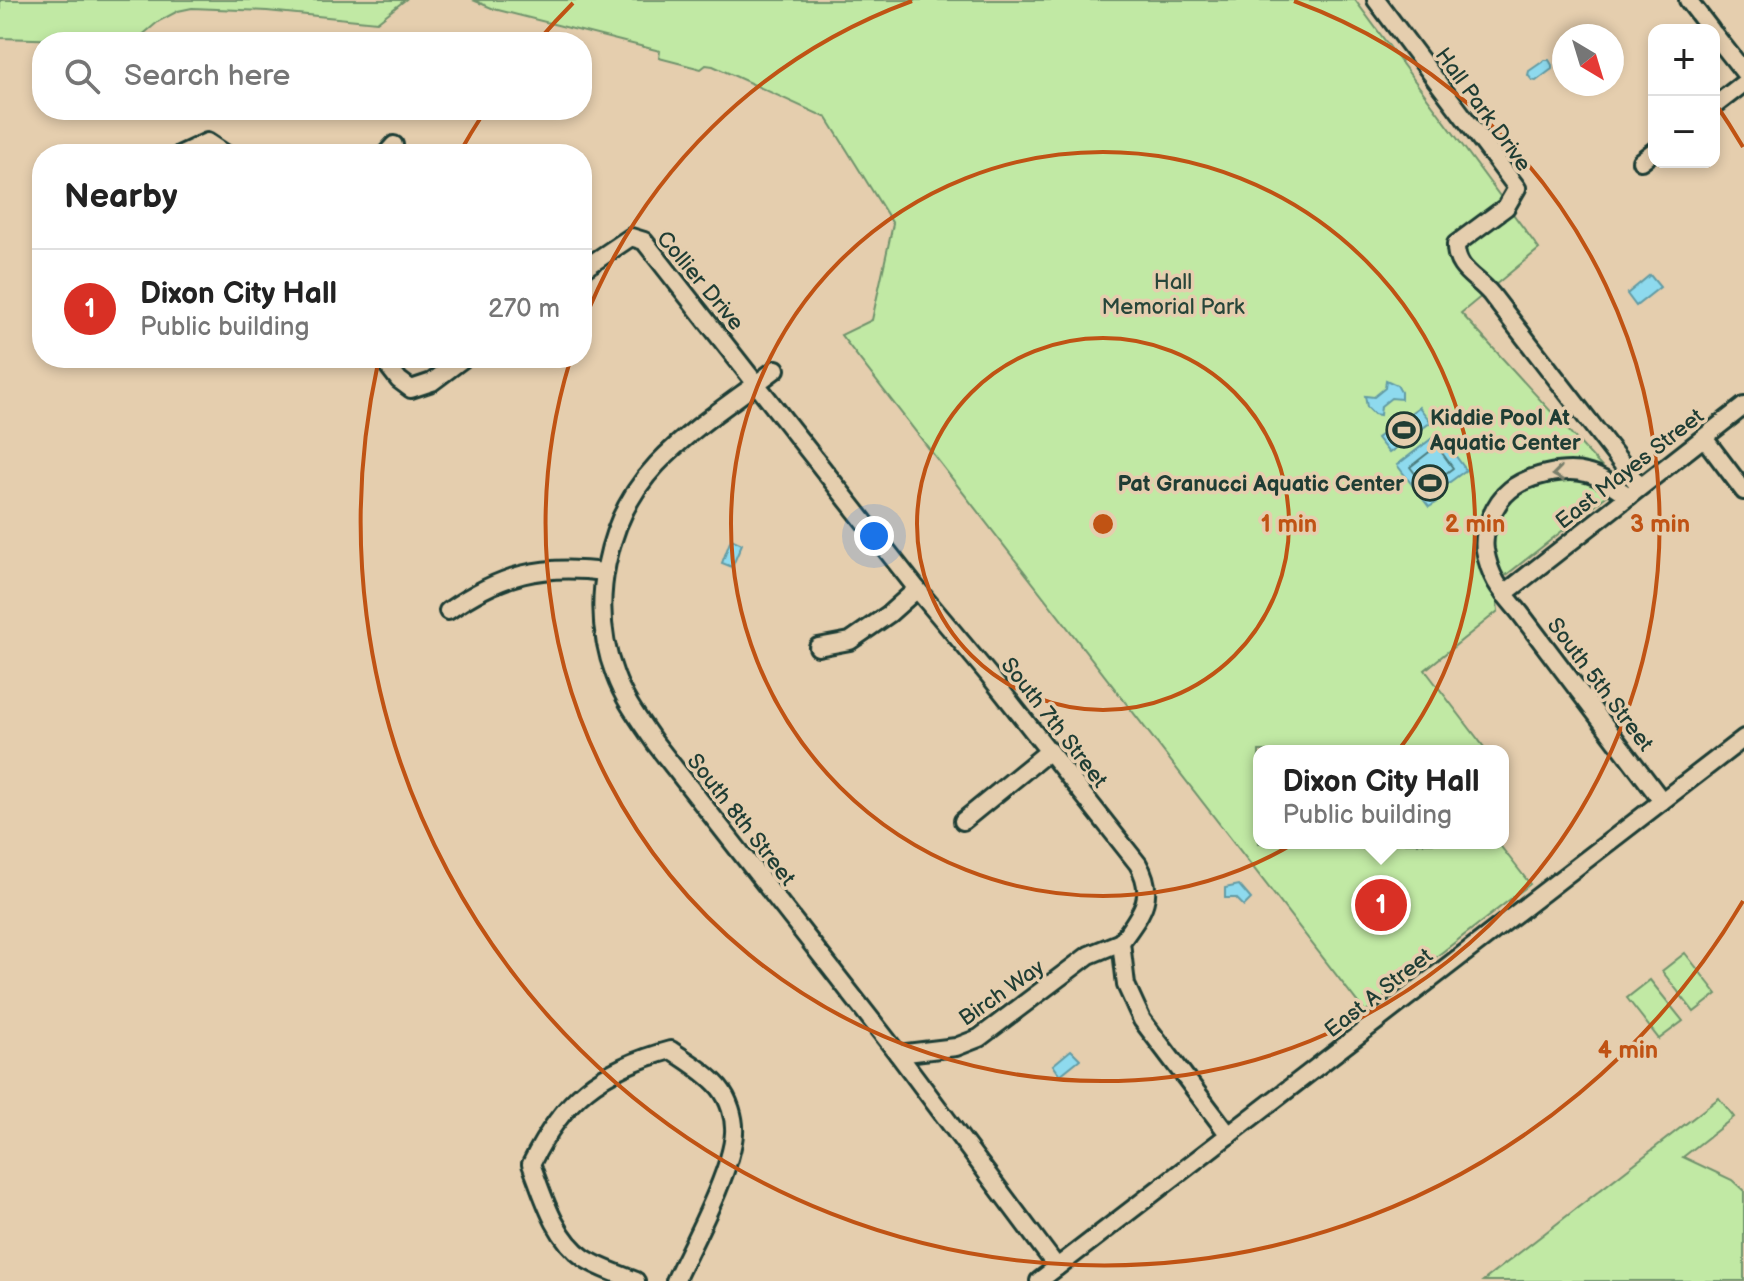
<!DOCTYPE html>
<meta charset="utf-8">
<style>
body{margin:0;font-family:"Balsamiq Sans",sans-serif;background:#f6f6f6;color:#222}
.controls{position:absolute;right:24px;top:24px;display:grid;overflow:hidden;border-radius:16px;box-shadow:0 4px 12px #0003}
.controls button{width:72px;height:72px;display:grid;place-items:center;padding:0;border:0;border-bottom:2px solid #e0e0e0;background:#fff;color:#222;font:40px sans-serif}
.compass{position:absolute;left:1552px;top:24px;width:72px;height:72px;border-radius:50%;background:#fff;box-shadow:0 4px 12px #0003;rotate:142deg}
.you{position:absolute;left:874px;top:536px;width:28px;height:28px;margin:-20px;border:6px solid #fff;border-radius:50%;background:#1a73e8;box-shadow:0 0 0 12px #1a73e833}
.badge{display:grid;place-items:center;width:52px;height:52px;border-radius:50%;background:#d93025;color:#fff;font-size:26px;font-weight:700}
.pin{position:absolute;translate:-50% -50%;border:4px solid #fff;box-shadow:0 2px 8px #0006}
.popup{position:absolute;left:1253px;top:745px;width:256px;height:104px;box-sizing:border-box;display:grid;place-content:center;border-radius:16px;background:#fff;filter:drop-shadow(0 2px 6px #0005);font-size:26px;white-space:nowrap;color:#767676}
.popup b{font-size:30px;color:#222}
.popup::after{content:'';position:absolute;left:50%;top:100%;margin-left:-16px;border:16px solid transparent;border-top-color:#fff}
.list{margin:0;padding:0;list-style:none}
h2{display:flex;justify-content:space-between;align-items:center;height:104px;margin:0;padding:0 32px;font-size:34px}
h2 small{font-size:26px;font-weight:400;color:#767676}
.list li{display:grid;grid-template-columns:52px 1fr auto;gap:24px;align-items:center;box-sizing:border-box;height:120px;padding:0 32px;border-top:2px solid #e0e0e0}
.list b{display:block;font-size:30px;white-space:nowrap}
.list p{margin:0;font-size:26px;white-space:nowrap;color:#767676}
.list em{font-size:26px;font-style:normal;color:#767676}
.icon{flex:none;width:44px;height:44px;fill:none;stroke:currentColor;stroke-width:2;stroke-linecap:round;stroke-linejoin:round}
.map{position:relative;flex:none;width:1744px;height:1281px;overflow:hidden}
.search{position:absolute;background:#fff;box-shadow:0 4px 12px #0003;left:32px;top:32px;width:560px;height:88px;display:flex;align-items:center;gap:20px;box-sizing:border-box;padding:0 28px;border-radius:32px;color:#767676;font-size:30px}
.panel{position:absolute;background:#fff;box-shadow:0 4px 12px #0003;left:32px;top:144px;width:560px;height:224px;border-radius:32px}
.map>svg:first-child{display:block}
</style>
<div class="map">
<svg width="1744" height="1281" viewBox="0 0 1744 1281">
<rect width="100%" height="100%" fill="#e5ceae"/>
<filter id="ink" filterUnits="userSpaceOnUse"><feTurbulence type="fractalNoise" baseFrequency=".0125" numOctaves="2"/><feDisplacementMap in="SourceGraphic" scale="16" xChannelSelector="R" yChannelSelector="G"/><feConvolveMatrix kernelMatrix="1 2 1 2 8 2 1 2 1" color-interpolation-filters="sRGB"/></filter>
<g filter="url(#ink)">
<g fill="#c1e9a4" stroke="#70936c" stroke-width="2">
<polygon points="0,0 405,0 377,22 267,11 192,8 178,11 159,21 134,42 0,38"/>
<polygon points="473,0 1355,0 1539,249 1461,313 1619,486 1495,584 1498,611 1425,670 1487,751 1259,751 1259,843 1498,843 1530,884 1365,1012 841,335 872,320 893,224 827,118 713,66 706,65 701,69 659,58 660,51 494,9"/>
<polygon points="1685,953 1717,994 1694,1012 1662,971"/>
<polygon points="1650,980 1683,1021 1659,1039 1627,998"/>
<polygon points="1719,1098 1734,1117 1683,1157 1732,1180 1744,1191 1744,1281 1483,1281"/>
</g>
<g fill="#8edaee" stroke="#629ba4" stroke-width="2">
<polygon points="1545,60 1549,60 1552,65 1552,69 1536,81 1532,80 1528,75 1529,71"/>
<polygon points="1650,275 1660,287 1636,306 1627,294"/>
<polygon points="1386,380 1397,385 1401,392 1401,399 1391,398 1381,406 1380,415 1374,414 1367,407 1365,396 1374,397 1385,388"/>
<polygon points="1419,407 1431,422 1389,453 1377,438"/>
<polygon points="1439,433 1466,470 1431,496 1436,503 1429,507 1397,465"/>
<polygon points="731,539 742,544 732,567 722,563"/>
<polygon points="1239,885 1251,899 1244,906 1236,898 1225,898 1225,888"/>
<polygon points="1071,1050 1080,1059 1060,1075 1053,1065"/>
</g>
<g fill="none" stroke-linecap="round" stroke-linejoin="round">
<polygon stroke="#4b7c7e" stroke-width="2" points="1437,446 1453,468 1426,488 1410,467"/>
<defs>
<g id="street">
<path d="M 1376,0 L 1517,188 L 1506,207 L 1456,244 C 1455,270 1476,276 1491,294 L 1640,487"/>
<polyline points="1688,0 1711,30"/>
<polyline points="1714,34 1744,72"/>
<polyline points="1714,106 1744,83"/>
<polyline points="181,154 207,142 225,154"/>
<polyline points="386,154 394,145"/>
<polyline points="1641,161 1654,151"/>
<path d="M 582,270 L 631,237 L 644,241 L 917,589 L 988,674 L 1138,864 C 1157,897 1140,915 1121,942 L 1126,985 L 1142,1020 L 1229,1135"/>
<polyline points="382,358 399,380 411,389 432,382 464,358"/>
<path d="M 776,369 C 737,399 691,428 657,464 C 606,518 588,605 615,675 C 624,700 640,721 655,743 L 898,1054 L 1057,1267"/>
<polyline points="1704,438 1744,491"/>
<path d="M 1629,496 C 1616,488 1601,476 1586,473 C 1565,467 1526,476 1510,490 C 1495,502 1482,531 1485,550 C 1491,581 1501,590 1520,613 L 1662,801"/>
<polyline points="1504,594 1744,406"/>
<path d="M 448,611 C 501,574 541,564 605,572"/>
<polyline points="818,647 850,641 889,614 917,589"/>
<polyline points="963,821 1049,751"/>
<polyline points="898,1054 956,1047 979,1038 1089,955 1121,942"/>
<path d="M 636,1281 C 619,1274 599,1268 584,1258 C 554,1237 543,1195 531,1164 C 563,1099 600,1069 671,1050 C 687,1061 706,1072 719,1087 C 729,1099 735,1118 734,1133 C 732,1171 692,1244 675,1281"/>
<polyline points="1039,1281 1744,738"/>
</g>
</defs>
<use href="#street" stroke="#1f3d34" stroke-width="22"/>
<use href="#street" stroke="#e5ceae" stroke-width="16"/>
</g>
<defs><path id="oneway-chevron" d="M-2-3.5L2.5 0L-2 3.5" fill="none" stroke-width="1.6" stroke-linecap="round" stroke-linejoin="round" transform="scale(2)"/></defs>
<use stroke="#787e6b" href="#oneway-chevron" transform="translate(1558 474) rotate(172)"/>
</g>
<g fill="none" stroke="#c05314" stroke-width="4">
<circle cx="1103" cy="524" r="186"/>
<circle cx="1103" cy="524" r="372"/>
<path d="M583 324A557 557 0 0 1 912 1M1294 1A557 557 0 1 1 570 361"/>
<path d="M1743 901A743 743 0 0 1 378 363M460 152A743 743 0 0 1 483 114M538 41A743 743 0 0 1 573 3M1715 103A743 743 0 0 1 1743 147"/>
</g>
<defs>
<symbol id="stadium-ring" viewBox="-11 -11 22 22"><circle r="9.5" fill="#e5ceae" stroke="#1f3d34" stroke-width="1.5"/><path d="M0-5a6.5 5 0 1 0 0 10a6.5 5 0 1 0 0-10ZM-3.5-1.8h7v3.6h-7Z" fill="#1f3d34"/></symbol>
</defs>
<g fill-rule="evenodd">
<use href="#stadium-ring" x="1384" y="410" width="40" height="40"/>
<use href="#stadium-ring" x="1410" y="463" width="40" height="40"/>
</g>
<g text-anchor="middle" stroke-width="7" stroke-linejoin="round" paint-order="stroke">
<g font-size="22" fill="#1f3d34" stroke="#e5ceae">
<text transform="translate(1484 109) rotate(54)" y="8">Hall Park Drive</text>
<text transform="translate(701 280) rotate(50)" y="8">Collier Drive</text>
<text transform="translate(1629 468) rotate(-38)" y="8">East Mayes Street</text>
<text transform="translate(1601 684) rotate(53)" y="8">South 5th Street</text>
<text transform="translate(1055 722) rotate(52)" y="8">South 7th Street</text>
<text transform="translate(742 819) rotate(52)" y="8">South 8th Street</text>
<text transform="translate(1001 992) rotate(-35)" y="8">Birch Way</text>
<text transform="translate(1378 992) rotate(-38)" y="8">East A Street</text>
</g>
<g font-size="22" fill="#27463a" stroke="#e5ceae">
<text x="1173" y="289">Hall<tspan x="1173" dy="25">Memorial Park</tspan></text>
</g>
<g font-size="22" font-weight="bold" fill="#1f3d34" stroke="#e5ceae" text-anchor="start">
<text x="1430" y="425">Kiddie Pool At<tspan x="1430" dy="25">Aquatic Center</tspan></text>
<text x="1404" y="491" text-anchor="end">Pat Granucci Aquatic Center</text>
</g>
</g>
<circle cx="1103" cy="524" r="12" fill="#c05314" stroke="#e5ceae" stroke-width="4"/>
<g font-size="24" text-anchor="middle" font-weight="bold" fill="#c05314" stroke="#e5ceae" stroke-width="7" stroke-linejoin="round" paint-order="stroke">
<text x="1289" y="532">1 min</text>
<text x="1475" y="532">2 min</text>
<text x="1660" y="532">3 min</text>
<text x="1628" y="1058">4 min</text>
</g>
</svg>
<div class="controls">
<button>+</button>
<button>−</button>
</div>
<svg class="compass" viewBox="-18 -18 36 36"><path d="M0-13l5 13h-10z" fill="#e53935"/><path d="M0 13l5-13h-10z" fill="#767676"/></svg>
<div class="you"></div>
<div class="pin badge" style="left:1381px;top:905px">1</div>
<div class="popup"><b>Dixon City Hall</b>Public building</div>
<div class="search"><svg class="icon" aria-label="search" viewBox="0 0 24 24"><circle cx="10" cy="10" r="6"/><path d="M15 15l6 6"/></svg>Search here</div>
<section class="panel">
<h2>Nearby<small></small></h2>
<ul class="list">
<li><span class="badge">1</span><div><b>Dixon City Hall</b><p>Public building</p></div><em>270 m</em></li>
</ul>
</section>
</div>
